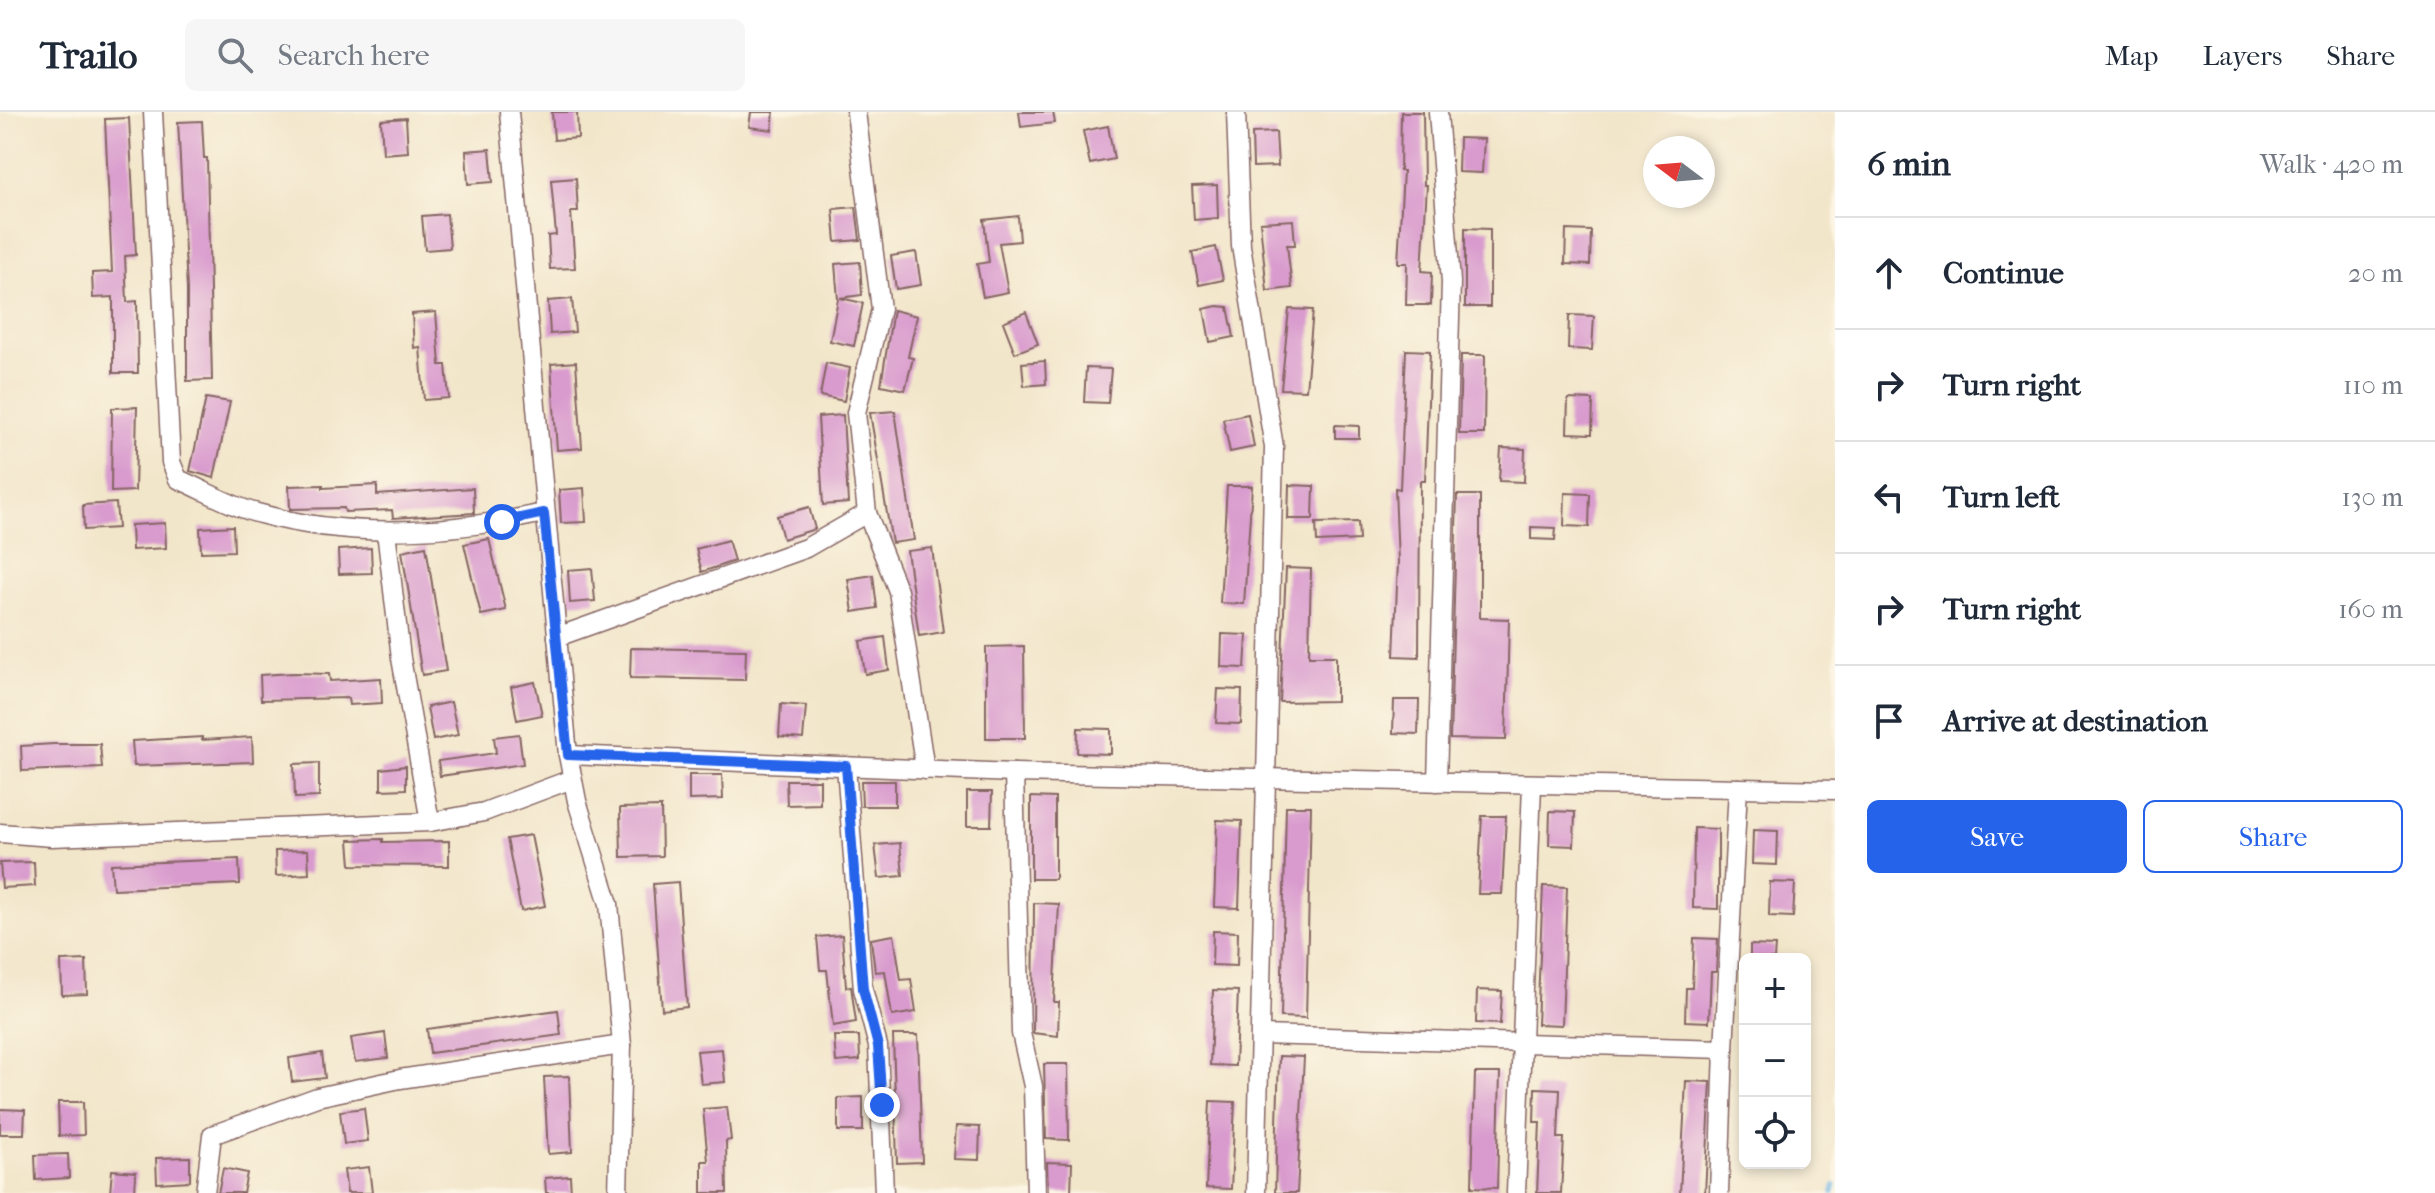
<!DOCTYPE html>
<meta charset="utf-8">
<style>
body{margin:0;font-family:"IM FELL French Canon",serif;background:#f6f6f7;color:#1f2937}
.controls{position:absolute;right:24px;bottom:24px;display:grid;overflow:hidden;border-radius:12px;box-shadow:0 4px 12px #0003}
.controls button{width:72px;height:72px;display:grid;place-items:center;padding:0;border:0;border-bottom:2px solid #e0e1e3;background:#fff;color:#1f2937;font:40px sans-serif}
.compass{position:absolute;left:1643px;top:24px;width:72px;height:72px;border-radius:50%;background:#fff;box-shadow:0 4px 12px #0003;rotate:286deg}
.stop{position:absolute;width:24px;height:24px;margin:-18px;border:6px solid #2563eb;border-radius:50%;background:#fff}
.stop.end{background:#2563eb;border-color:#fff;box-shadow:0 2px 8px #0008}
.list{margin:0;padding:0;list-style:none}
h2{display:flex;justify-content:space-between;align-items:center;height:104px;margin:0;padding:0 32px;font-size:34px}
h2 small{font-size:26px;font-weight:400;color:#747a83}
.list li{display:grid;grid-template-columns:52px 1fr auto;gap:24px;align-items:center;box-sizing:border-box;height:112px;padding:0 32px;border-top:2px solid #e0e1e3}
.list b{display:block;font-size:30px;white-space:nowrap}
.list em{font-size:26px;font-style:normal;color:#747a83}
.actions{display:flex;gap:16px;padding:24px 32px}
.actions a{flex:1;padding:18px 0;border:2px solid #2563eb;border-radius:12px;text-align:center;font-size:28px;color:#2563eb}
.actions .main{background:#2563eb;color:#fff}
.icon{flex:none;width:44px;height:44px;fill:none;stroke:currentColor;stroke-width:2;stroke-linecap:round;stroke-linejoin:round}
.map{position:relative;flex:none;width:1835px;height:1081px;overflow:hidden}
header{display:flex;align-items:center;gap:48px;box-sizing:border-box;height:112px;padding:0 40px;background:#fff;border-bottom:2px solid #e0e1e3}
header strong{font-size:38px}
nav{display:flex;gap:44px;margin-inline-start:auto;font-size:28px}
.search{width:560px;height:72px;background:#f6f6f7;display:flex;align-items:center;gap:20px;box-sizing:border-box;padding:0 28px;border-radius:12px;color:#747a83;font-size:30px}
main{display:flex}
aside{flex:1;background:#fff}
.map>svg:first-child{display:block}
</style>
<header>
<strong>Trailo</strong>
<div class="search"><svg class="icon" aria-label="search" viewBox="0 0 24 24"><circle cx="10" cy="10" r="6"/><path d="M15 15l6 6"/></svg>Search here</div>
<nav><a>Map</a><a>Layers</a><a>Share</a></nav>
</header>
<main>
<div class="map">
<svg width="1835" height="1081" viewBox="0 0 1835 1081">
<rect width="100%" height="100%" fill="#fcf5e5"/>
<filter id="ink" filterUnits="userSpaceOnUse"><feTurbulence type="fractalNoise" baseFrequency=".0125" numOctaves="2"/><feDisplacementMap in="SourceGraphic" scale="16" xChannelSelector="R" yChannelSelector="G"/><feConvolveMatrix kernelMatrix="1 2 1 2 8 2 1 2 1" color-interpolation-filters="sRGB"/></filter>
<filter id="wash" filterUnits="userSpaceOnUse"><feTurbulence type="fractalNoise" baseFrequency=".006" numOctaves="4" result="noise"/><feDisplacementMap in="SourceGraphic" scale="32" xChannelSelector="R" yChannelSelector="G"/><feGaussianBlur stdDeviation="1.8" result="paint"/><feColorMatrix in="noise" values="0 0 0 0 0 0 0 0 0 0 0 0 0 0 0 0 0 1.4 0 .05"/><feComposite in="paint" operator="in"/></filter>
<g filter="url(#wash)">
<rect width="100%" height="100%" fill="#f2e6ca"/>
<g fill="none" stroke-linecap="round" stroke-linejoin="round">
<polyline stroke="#6fb3e5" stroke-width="4" points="1833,1081 1835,1073"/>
</g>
<g id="blocks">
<g fill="#d99bce">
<polygon points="552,0 577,0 578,26 554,28"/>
<polygon points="751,0 774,0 772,18 749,15"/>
<polygon points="1019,0 1053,0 1055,11 1021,15"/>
<polygon points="1401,0 1423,0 1424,73 1427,73 1422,159 1432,160 1431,193 1406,193 1407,151 1398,151 1403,59 1400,59"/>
<polygon points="129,6 136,143 125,144 127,190 137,189 138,261 113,261 113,185 93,186 92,161 112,160 105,7"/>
<polygon points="406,6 408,40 383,42 381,8"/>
<polygon points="202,9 204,46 207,46 212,268 187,269 187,177 178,10"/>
<polygon points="1108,14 1114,47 1090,52 1083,19"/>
<polygon points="1276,20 1278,54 1253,55 1252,21"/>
<polygon points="1459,26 1484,27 1482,61 1458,60"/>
<polygon points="490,37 493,70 468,72 466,39"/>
<polygon points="576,66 578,100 571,100 575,156 550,157 548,124 556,123 551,68"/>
<polygon points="1217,73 1218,106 1194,108 1192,74"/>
<polygon points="856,95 860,128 836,130 833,97"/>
<polygon points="447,102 450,136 425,138 422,104"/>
<polygon points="1018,104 1020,129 999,131 1008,180 983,185 977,152 989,150 984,108"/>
<polygon points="1293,108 1295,133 1287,133 1292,176 1267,179 1260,110"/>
<polygon points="1465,116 1490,117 1490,195 1465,195"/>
<polygon points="1566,118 1591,119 1590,153 1565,152"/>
<polygon points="1216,135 1223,168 1199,173 1192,140"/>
<polygon points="916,140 921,173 896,177 891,144"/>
<polygon points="860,150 862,183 840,186 863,191 854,234 830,229 838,187 835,152"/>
<polygon points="572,187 575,220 550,222 548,189"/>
<polygon points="1217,194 1228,195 1234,225 1210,230 1204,197"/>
<polygon points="1289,197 1313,198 1306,278 1281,277"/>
<polygon points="893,198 917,204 908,245 913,246 905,278 881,273"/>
<polygon points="436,200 440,253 446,253 449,286 424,288 420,235 414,236 412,202"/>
<polygon points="1026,200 1038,232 1015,241 1003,210"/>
<polygon points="1569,203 1594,204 1592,238 1568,237"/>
<polygon points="1406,238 1430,239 1425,369 1420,369 1419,545 1394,544 1398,450 1395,376 1400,377"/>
<polygon points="1461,243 1485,243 1484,322 1459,322"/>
<polygon points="1045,249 1046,272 1024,274 1022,251"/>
<polygon points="576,250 582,336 557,338 551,252"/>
<polygon points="826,251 850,256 844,289 820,284"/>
<polygon points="1086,256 1111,257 1108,291 1084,290"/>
<polygon points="206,286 230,290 214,366 190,359"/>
<polygon points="1568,287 1593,288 1592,322 1567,321"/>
<polygon points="137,295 135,379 111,380 112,296"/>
<polygon points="895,299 914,428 892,431 870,301"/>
<polygon points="1248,302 1254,335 1230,340 1223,307"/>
<polygon points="843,303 848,391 823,393 818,305"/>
<polygon points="1335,313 1359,314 1359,326 1335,326"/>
<polygon points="1501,336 1525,337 1524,370 1499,369"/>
<polygon points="323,373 323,376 377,373 377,383 473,376 474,401 393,406 392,398 345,400 344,396 290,397 289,374"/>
<polygon points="1289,373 1314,374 1313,407 1288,407"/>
<polygon points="1227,374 1252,374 1244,492 1220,491"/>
<polygon points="584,376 586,410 561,411 559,378"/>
<polygon points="1565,381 1590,382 1589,415 1564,414"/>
<polygon points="1457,383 1480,383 1480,506 1509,507 1506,628 1450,627"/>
<polygon points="116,391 118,416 84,418 83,393"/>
<polygon points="809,395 815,417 783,427 777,404"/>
<polygon points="1358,410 1359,428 1317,430 1316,411"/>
<polygon points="165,411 166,436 132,438 131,413"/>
<polygon points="233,414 234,439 201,440 200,416"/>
<polygon points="1531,415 1556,416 1555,428 1531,427"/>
<polygon points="489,427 506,498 481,503 464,432"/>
<polygon points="728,428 734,449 702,460 696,437"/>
<polygon points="426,434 446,559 422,563 402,439"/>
<polygon points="371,436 372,461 339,462 338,438"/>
<polygon points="932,436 943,520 919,524 907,439"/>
<polygon points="592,456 595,489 570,491 568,458"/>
<polygon points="1286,456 1311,457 1309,544 1336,544 1336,589 1280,590"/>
<polygon points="873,463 877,496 853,500 848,467"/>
<polygon points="1222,522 1247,523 1245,556 1221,555"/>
<polygon points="885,525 889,558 865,562 860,529"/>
<polygon points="1024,534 1025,626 986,626 986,535"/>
<polygon points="631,536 746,538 745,568 630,566"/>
<polygon points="294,561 329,562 330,569 381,566 382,591 349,593 348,586 261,588 260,563"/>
<polygon points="535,570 542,603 517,608 511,575"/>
<polygon points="1218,577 1242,578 1241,612 1216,611"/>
<polygon points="1394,588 1419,588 1418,622 1393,621"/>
<polygon points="451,590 458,623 433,628 427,595"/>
<polygon points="781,592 806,594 803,627 779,625"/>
<polygon points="1078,616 1111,617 1111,642 1077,641"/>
<polygon points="519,622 523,652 440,664 438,649 496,641 494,625"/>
<polygon points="202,625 202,628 252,625 253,650 134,654 132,629"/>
<polygon points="54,632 100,632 102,656 22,659 21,634"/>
<polygon points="319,651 319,685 295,686 294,652"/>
<polygon points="406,654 406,677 381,678 381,657"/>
<polygon points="689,663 722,663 723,687 689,688"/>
<polygon points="786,668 820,668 820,692 787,693"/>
<polygon points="861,669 895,669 895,694 862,694"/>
<polygon points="967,680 992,680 991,714 967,714"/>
<polygon points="1031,685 1055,686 1055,767 1031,767"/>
<polygon points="1286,694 1311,694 1306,906 1281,905"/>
<polygon points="661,695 662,744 621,745 620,696"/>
<polygon points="1550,699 1575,700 1574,734 1549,733"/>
<polygon points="1482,704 1506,704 1502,782 1478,782"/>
<polygon points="1217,708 1242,709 1239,796 1214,795"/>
<polygon points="1694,716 1718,717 1718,797 1693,796"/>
<polygon points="1753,718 1778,719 1777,753 1752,752"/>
<polygon points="531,723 545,794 521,799 507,727"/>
<polygon points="383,727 383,730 449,729 449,754 351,753 349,728"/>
<polygon points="900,731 903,764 879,766 875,733"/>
<polygon points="308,738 309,762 276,764 275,739"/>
<polygon points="239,747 240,772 113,777 111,752"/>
<polygon points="34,750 35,774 2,776 0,751"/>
<polygon points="678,770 687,895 662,898 653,772"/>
<polygon points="1770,770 1795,771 1793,805 1769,804"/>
<polygon points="1543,774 1567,775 1562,913 1537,912"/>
<polygon points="1034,791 1059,792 1054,890 1059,890 1058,924 1033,921"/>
<polygon points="1213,819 1238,820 1237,854 1212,853"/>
<polygon points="842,823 846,875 851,874 856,910 833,914 827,858 820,858 817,825"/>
<polygon points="894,823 901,868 911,867 916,900 892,904 885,859 875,860 871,827"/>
<polygon points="1694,826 1718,827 1716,860 1711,860 1709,910 1685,909 1686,876 1692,876"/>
<polygon points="1750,833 1775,834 1774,847 1750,847"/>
<polygon points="86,848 87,882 62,883 61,849"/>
<polygon points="1213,878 1238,879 1235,954 1210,953"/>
<polygon points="1477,878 1502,879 1500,912 1476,911"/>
<polygon points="558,898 561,923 430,941 427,917"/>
<polygon points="385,921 388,946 355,950 351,926"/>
<polygon points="893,923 918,923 922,1050 897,1051"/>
<polygon points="834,924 859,924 860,948 836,950"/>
<polygon points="722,937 725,970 701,972 697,939"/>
<polygon points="322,941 325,966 292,970 289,946"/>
<polygon points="1279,944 1304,945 1297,1081 1275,1081"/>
<polygon points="1044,952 1068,952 1069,1028 1046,1027"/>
<polygon points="1475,961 1500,961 1497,1076 1472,1075"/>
<polygon points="569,964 572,1040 548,1042 544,965"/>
<polygon points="1686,969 1711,970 1705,1081 1680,1081"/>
<polygon points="1535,976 1560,977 1558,1026 1564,1026 1561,1081 1537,1081 1540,1010 1534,1010"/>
<polygon points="863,985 863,1019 838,1019 838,986"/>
<polygon points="1210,989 1235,990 1231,1077 1206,1076"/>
<polygon points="58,990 83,990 84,1023 59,1024"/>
<polygon points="727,995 731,1028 726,1029 727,1081 702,1081 702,1049 708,1049 703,997"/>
<polygon points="364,996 368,1029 344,1032 340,999"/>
<polygon points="0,997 25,998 24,1022 0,1022"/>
<polygon points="956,1014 980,1015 979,1048 954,1047"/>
<polygon points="68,1042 69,1066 36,1068 35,1043"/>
<polygon points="190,1045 190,1069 157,1071 156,1046"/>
<polygon points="1047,1050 1072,1051 1071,1081 1048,1081"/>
<polygon points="369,1055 372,1081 347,1081 344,1058"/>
<polygon points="223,1056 247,1061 243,1081 218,1081"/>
<polygon points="112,1058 136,1060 135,1081 110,1081"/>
<polygon points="570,1064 571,1081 546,1081 545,1066"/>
</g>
</g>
</g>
<g filter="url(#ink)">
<use href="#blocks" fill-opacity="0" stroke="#856563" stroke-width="2"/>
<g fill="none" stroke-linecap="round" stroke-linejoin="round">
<defs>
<g id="street">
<path d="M 153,0 L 171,350 L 178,367 C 204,378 230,394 257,401 C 349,427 451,421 544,401"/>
<polyline points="509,0 568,643 577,689 609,792 622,933 618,1081"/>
<polyline points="856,0 881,197 856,301 867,401 898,479 925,658"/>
<polyline points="1236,0 1241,134 1274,335 1256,1081"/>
<polyline points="386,419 401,546 430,710"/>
<polyline points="557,525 806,436 867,401"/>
<polyline points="568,643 1014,661 1835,678"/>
<polyline points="846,654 863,877 878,934 884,1081"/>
<polyline points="1014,661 1021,921 1033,974 1036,1081"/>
<polyline points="1437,670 1451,170 1438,0"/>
<polyline points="0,721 52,725 430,710 484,700 572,667"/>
<polyline points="1261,923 1724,937 1738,676"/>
<polyline points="205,1081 212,1023 317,985 400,967 622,933"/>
<polyline points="1516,1081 1532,673"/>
<polyline points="1719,1081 1724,937"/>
</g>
</defs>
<use href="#street" stroke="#856563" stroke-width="21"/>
<use href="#street" stroke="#fff" stroke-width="18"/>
</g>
</g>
<g fill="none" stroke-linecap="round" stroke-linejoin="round" filter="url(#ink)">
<polyline stroke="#2563eb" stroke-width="10" points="502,410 544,401 568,643 846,654 863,877 878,934 882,993"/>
</g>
</svg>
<div class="controls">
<button>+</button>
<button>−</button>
<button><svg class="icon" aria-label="locate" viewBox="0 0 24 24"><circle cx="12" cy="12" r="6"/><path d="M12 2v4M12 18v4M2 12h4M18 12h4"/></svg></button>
</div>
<svg class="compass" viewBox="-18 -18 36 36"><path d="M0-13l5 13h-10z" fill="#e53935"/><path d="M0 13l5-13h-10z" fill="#747a83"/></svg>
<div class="stop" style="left:502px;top:410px"></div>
<div class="stop end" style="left:882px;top:993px"></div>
</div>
<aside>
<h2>6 min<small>Walk · 420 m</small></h2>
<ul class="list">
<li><svg class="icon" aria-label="ahead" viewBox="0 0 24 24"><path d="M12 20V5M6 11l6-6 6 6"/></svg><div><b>Continue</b></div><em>20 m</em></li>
<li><svg class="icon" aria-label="right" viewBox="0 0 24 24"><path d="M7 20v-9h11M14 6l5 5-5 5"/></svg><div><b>Turn right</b></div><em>110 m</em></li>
<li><svg class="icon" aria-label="left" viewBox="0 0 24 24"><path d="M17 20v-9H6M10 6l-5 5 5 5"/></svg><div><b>Turn left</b></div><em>130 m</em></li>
<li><svg class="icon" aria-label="right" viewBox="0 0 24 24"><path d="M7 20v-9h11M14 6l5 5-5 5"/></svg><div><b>Turn right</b></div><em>160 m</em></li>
<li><svg class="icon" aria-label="arrive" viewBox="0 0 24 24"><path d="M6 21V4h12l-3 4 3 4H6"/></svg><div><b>Arrive at destination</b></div></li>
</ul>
<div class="actions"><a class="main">Save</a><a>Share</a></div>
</aside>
</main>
